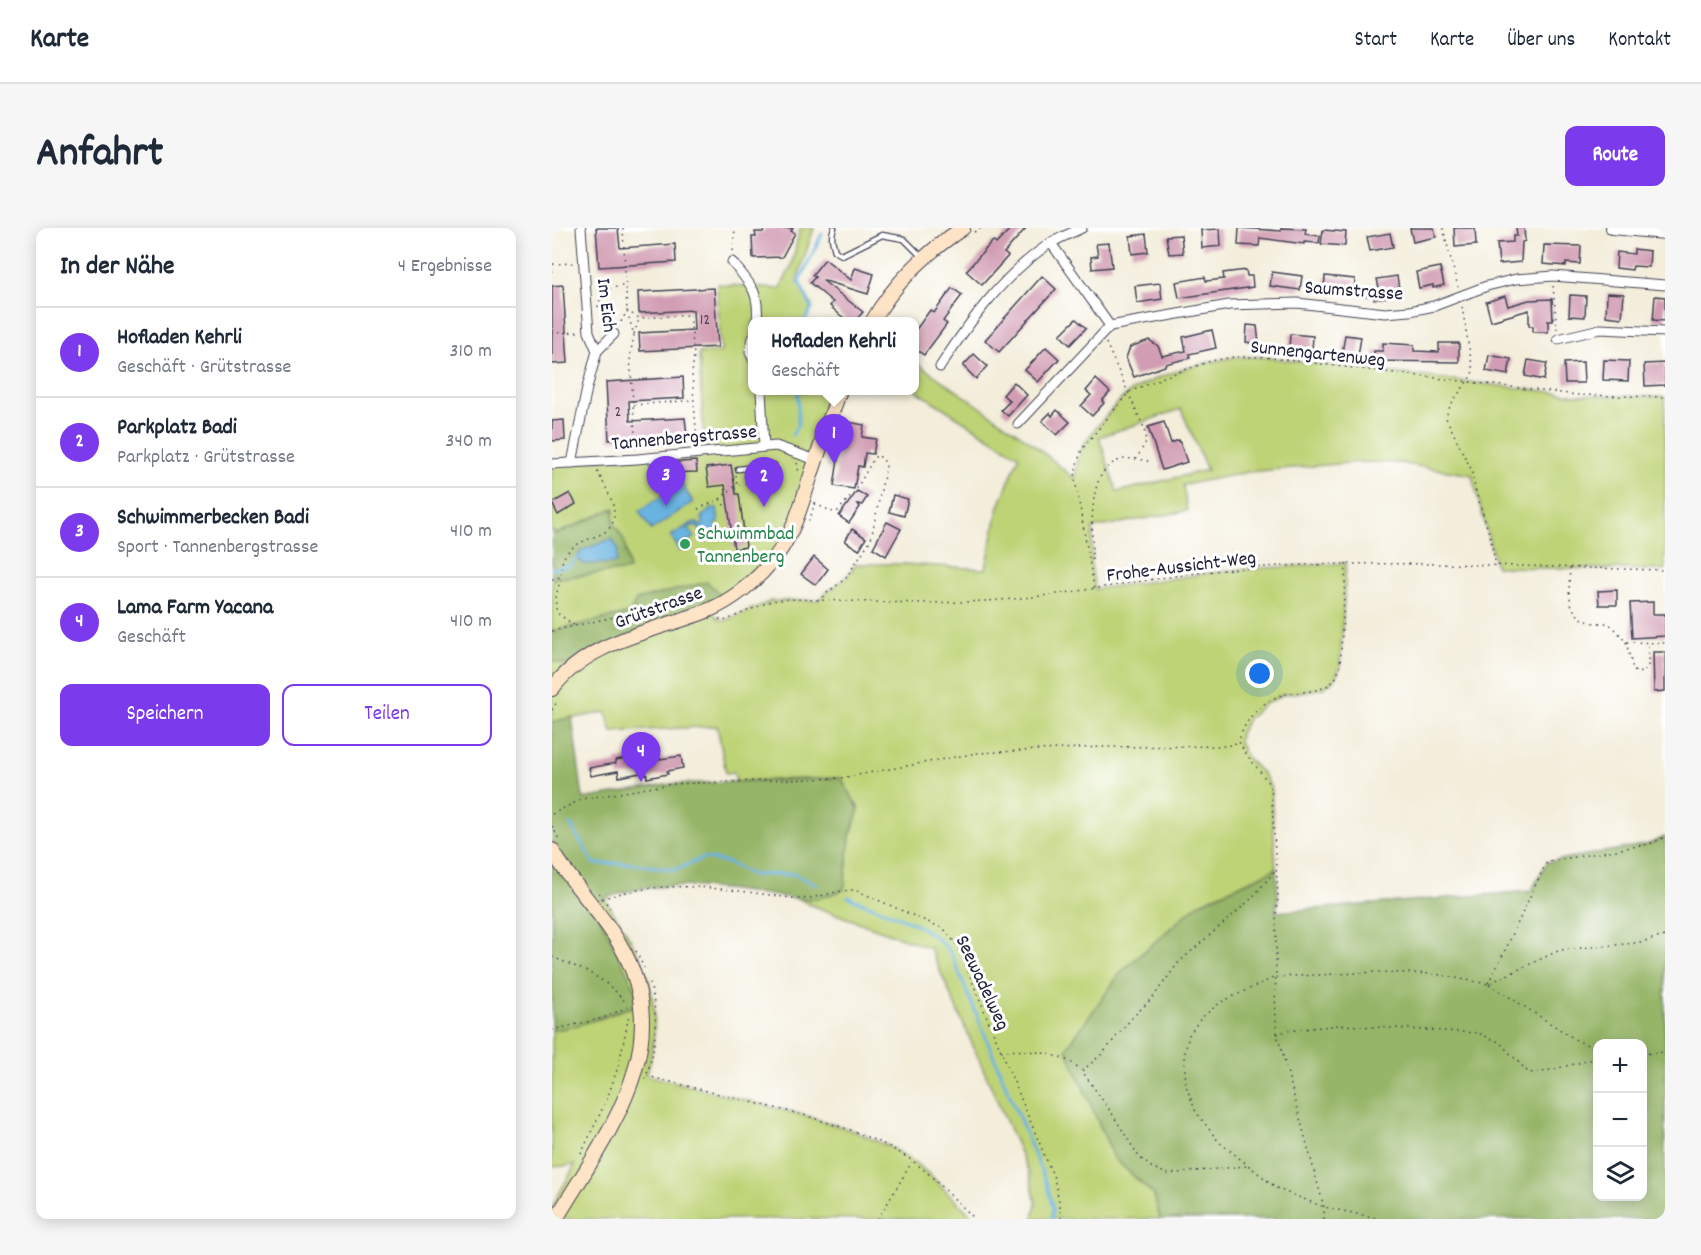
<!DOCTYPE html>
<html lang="de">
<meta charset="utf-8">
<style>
body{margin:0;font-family:Dekko,sans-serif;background:#f6f6f7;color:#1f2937}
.controls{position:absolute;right:18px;bottom:18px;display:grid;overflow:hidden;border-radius:12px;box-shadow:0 3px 15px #0003}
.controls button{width:54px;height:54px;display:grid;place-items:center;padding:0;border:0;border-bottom:2px solid #e0e1e3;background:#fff;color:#1f2937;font:30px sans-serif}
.you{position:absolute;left:708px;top:446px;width:21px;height:21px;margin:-15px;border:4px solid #fff;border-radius:50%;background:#1a73e8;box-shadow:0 0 0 9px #1a73e833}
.badge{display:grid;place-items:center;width:39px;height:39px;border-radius:50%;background:#7c3aed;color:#fff;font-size:20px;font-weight:700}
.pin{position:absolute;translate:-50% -50px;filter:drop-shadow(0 2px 3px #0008)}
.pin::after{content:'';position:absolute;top:32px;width:21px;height:18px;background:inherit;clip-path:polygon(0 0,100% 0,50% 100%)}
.popup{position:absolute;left:196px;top:89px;width:171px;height:78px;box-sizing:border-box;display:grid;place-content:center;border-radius:12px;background:#fff;filter:drop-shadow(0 2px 4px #0005);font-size:20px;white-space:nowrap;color:#747a83}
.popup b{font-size:22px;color:#1f2937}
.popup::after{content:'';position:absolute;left:50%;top:100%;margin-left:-12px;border:12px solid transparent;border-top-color:#fff}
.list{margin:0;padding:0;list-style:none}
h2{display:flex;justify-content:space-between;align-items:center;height:78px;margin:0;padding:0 24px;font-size:26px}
h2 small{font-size:20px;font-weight:400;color:#747a83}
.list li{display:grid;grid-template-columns:39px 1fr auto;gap:18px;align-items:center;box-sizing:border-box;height:90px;padding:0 24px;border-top:2px solid #e0e1e3}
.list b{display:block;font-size:22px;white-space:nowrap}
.list p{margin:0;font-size:20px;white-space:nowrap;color:#747a83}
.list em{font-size:20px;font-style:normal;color:#747a83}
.actions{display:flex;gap:12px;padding:18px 24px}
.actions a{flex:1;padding:14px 0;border:2px solid #7c3aed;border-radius:12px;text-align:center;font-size:21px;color:#7c3aed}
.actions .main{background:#7c3aed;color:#fff}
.icon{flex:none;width:33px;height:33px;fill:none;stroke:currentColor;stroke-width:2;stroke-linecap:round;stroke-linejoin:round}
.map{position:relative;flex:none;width:1113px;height:991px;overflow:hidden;border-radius:12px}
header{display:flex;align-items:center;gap:36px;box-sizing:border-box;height:84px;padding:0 30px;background:#fff;border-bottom:2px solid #e0e1e3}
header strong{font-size:28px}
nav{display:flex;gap:33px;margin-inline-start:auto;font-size:21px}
.intro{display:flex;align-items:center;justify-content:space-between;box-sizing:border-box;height:144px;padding:0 36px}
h1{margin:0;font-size:42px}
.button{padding:15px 27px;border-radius:12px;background:#7c3aed;color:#fff;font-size:21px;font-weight:700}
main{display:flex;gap:36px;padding:0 36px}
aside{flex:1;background:#fff;border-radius:12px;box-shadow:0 3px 15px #0003}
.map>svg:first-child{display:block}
</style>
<header>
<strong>Karte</strong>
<nav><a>Start</a><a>Karte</a><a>Über uns</a><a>Kontakt</a></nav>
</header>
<div class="intro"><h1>Anfahrt</h1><a class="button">Route</a></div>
<main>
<aside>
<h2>In der Nähe<small>4 Ergebnisse</small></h2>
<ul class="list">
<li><span class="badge">1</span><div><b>Hofladen Kehrli</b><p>Geschäft · Grütstrasse</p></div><em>310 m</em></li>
<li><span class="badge">2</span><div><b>Parkplatz Badi</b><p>Parkplatz · Grütstrasse</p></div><em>340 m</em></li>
<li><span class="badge">3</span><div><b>Schwimmerbecken Badi</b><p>Sport · Tannenbergstrasse</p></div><em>410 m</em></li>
<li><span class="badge">4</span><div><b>Lama Farm Yacana</b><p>Geschäft</p></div><em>410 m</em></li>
</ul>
<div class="actions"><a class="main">Speichern</a><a>Teilen</a></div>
</aside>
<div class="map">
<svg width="1113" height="991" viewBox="0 0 1113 991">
<rect width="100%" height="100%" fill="#fff"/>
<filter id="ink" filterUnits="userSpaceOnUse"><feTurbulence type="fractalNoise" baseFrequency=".0167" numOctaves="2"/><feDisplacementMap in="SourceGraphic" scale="12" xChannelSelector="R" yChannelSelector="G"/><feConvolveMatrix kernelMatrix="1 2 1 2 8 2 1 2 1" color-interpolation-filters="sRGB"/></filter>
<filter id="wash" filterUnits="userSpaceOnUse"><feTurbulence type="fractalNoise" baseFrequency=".008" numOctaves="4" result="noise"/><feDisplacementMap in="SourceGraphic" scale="24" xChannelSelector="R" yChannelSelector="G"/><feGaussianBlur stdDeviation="1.35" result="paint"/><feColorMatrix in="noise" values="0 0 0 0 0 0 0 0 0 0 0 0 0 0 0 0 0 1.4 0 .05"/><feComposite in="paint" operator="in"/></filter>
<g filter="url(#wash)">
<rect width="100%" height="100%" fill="#f3edda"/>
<g fill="#bed376" stroke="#707a58" stroke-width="1.5" fill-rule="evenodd">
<polygon points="248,0 262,0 245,52 260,77 253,93 201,94 201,162 277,163 256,228 264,232 238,308 183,367 79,385 0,403 0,351 8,349 72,312 61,295 4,306 0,302 0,236 146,224 152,214 147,125 169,124 165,56 228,61 240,36"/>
<path d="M 683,129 L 710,129 L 1025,167 L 1113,169 L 1113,342 L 944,339 L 920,247 L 848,235 L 807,234 L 696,244 L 631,257 L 635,283 L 541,300 L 539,336 L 543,361 L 681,342 L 794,335 L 788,439 L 783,451 L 772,460 L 730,467 L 710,478 L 694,493 L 688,506 L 687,514 L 695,530 L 712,547 L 719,560 L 724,641 L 646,676 L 569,744 L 562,930 L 602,967 L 608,991 L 481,991 L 484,975 L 477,945 L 378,720 L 256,676 L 248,671 L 264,671 L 292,662 L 298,608 L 307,581 L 289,550 L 184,553 L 182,544 L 174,545 L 165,498 L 60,504 L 54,484 L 0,494 L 0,433 L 158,382 L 166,390 L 172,393 L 219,373 L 265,372 L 294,350 L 304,336 L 350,336 L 434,341 L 446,281 L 467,228 L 363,162 L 363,134 L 476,212 L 523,251 C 524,241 525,229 530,220 C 537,207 567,171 578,164 C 607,146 650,135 683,129 ZM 629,181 L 655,242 L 565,264 L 547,209 Z"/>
<path d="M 52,670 C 95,735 114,768 95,847 L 255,888 L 299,902 L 338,919 L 361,933 L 378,947 L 423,991 L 0,991 L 0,979 L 23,937 L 0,939 L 0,802 L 51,790 L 77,779 L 40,676 Z"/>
</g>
<g fill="#96b567" stroke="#5c6c51" stroke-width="1.5" fill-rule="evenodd">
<polygon points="62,280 61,295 72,312 77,342 0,351 0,302 4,306"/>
<polygon points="155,354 165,363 170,374 21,439 0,433 0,403 78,385 84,372"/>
<path d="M 20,489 L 31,571 L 120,556 L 289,550 L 307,581 L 298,608 L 292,662 L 264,671 L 248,671 C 182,663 103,644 41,676 L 91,777 C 60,781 32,800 0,802 L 0,494 Z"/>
<path d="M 1113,609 L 1113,991 L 608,991 L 602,967 L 562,930 L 514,821 L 569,744 L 646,676 L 724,641 L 726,669 L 724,684 L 979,663 L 995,634 L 1097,616 ZM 1046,816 L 1090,816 L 1090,968 L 1046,968 Z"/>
</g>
<g fill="#69b3e1" stroke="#466a8e" stroke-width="1.5">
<polygon points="129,255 141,274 99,302 87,283"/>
<polygon points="161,280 165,280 167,295 163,296 165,307 155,313 146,299 140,298 136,300 142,309 132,316 132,320 128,323 119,308 140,295 144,294 149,298 151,296 150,288"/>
<polygon points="60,311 66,321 64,335 32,336 25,330 30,322"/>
</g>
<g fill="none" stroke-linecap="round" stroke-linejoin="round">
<g stroke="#69b3e1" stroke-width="3">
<polyline points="252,94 260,81 247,54 270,6"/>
<polyline points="240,207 246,197 246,162"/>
<polyline points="0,341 17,338 27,329"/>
<polyline points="18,596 42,636 77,635 123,642 152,630 177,635 200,647 241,646 265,657"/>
<path d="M 296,669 C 331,684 376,694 399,725 L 495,957 L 501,981 L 499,991"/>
</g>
</g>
<g id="blocks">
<g fill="#d29db3">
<polygon points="44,0 66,0 68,20 123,16 124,34 47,39"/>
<polygon points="213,0 241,0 239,3 243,5 230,29 201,30 200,9 204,9 203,4 211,4"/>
<polygon points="459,0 474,0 452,25 456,28 430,57 414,43 441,13 444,16"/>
<polygon points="687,0 729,3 729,0 754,1 753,6 768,8 767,15 752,14 752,16 708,10 707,18 686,17"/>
<polygon points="858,0 882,0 884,9 861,14"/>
<polygon points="902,0 923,0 924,17 903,19"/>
<polygon points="964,0 972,0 973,13 970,14 969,34 947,36 945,15 961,14 961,8 965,8"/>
<polygon points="668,1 669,18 650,20 649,2"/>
<polygon points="771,2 794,4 793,18 769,16"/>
<polygon points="838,5 841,19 818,23 815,9"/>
<polygon points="594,6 596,24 580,26 578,8"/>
<polygon points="629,7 631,25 617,26 614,8"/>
<polygon points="557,15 560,39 540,41 539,29 546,28 544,16"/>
<polygon points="992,17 1029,18 1028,36 1014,35 1014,38 991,36"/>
<polygon points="1082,21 1098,23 1097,39 1081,38 1080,42 1064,40 1065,24 1082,26"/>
<polygon points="273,31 299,52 303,40 322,46 316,66 270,52 311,84 303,93 297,93 288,87 278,78 281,74 258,55 263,49 260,47"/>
<polygon points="888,39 892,57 881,60 881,57 867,60 864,44"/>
<polygon points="694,42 695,48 700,48 701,59 627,70 624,54 653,49 654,53 672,51 671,45"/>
<polygon points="720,44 750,48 748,62 718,58"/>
<polygon points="490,48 504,61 447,124 433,112"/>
<polygon points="773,48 803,51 802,65 772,63"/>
<polygon points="845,48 848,67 822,71 822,68 806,67 806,64 827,60 825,51"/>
<polygon points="608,55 610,71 585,75 583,58"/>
<polygon points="11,57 16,135 0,136 0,58"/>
<polygon points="162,60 166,119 88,123 87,105 142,102 141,82 87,85 86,64"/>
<polygon points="400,60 410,67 391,93 395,96 372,127 363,121 363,103 378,82 382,85"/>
<polygon points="1055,65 1072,66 1070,90 1054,88"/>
<polygon points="1018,67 1034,68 1033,89 1017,88"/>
<polygon points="953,68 956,78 977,72 1000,71 1001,93 996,93 996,104 981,104 981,98 977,98 977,82 939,93 934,74"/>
<polygon points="1103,68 1113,69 1113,93 1101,92"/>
<polygon points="524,91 534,100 518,117 508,107"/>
<polygon points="695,97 705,98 707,116 694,114"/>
<polygon points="660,102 664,120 637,126 638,130 613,136 613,138 582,149 574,130 578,119 597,112 606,118 610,128 634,123 631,109"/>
<polygon points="738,106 761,108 760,122 737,120"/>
<polygon points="793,107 809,109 806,128 790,126"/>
<polygon points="831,115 862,117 862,123 887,124 887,115 907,115 907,134 822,133 822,123 831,123"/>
<polygon points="494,119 507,131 486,154 473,142"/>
<polygon points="422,126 435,138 424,151 411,138"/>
<polygon points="937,127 959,131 956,147 934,143"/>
<polygon points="976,132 995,135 992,152 973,148"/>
<polygon points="1052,132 1077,133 1076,153 1051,152"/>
<polygon points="1031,134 1032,155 1013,155 1012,135"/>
<polygon points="1113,135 1113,157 1093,158 1092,136"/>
<polygon points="131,149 132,170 77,173 78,193 133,190 135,208 57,212 54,154"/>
<polygon points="544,151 558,164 550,173 552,175 540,188 529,178 539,167 534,163"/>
<polygon points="462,154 475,167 456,188 449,182 458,173 451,167"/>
<polygon points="505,182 518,194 505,207 490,193 498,185 500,188"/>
<polygon points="12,192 13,212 0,213 0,193"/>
<polygon points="292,193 312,197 310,209 324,211 321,226 313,225 311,239 306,238 302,261 282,258"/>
<polygon points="612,194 619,215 627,212 635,234 610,242 596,199"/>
<polygon points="144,233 145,244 113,245 113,235"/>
<polygon points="179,237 184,266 187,266 194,319 182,321 173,257 157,259 154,240"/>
<polygon points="305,263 315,269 310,277 306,276 308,279 297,295 287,288"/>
<polygon points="18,265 24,276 6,287 0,275"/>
<polygon points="341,267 356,271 352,288 337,284"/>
<polygon points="335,294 349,301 334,328 321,320"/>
<polygon points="300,301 314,310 307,322 293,313"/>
<polygon points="262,329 276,341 264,357 249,346"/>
<polygon points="1065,362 1065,377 1047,377 1046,363"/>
<polygon points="1101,374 1101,386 1113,386 1113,408 1080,410 1078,375"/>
<polygon points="1101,424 1113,424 1113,463 1102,464"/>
<polygon points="92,527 94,533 129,528 131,540 115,543 116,546 95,550 94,544 67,549 66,543 39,548 37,540 64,535 64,532"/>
</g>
</g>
</g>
<g filter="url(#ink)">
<use href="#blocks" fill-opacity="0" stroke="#414053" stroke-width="1.5"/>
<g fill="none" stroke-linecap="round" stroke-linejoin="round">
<defs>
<g id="service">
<path d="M 282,0 C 278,8 281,15 283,23 L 290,27 L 330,7 L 352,11 L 370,29"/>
<polyline points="186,241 222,237"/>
</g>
<g id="minor">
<polyline points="499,15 558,98"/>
<path d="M 180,34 C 198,56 208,63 205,94"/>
<polyline points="201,110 198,124 201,131"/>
<polyline points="1006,111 1048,101 1113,104"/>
<polyline points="45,123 62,106"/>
<path d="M 388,139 C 417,94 452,46 497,16 C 507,10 519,5 530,0"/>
<polyline points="209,162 212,219"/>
<polyline points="466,196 558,98 677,77 745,75 833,85 858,83 882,78 935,58 964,51 1001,48 1113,57"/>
<polyline points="20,235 35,160 45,123 37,104 29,0"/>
<polyline points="0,236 85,231 224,218 264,232"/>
</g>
<polyline id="tertiary" points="1060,0 1113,5"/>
<g id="secondary">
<path d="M 320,94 C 341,56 376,23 411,0"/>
<path d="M 0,461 C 37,411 103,404 157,382 C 181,372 205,352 221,332 C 240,309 248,281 257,253 C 267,223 277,193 288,162"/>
<path d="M 0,622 C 19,655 47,682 67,715 C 128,816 55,905 4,991"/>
</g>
</defs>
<use href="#service" stroke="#414053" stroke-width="7"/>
<use href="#minor" stroke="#414053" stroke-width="11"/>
<use href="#tertiary" stroke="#414053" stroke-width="14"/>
<use href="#secondary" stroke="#414053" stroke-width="16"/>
<g stroke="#414053" stroke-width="1.5" stroke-dasharray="1.5 4.5" stroke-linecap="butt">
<polyline points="71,0 75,83 82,107 78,128 84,221"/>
<polyline points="891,0 906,59"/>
<polyline points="422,4 429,0"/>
<polyline points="181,23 183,0"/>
<polyline points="0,36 0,45"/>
<polyline points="1,36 21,35"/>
<polyline points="1001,58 1005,101"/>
<polyline points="46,79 51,62 74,57"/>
<path d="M 910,79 L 921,143 C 915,159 897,172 894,190 L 919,241 L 924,264 L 938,308 L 944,338"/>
<polyline points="66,99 75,83 87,90 138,87 142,127 140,146 145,214"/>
<polyline points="0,105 26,104"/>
<polyline points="82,106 87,91"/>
<polyline points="554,115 592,200 594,214 585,230"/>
<polyline points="82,177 142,172"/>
<polyline points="245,235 247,245"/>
<polyline points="184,247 185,257 201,254"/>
<polyline points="168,271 174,280"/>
<polyline points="263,276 281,284 286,283 304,262 322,230 325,227 331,231 334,238 319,311 294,350 266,372"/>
<polyline points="146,281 168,271 184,257"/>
<polyline points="257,293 264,272"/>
<path d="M 540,332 C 541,289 531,214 599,234"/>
<path d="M 1018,340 C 1017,361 1013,386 1038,394 C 1044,396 1052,394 1057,396 C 1063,399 1069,409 1074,414 L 1113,415"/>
<polyline points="0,351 8,349"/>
<polyline points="542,360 523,251 524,239 530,221 577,164 612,149 659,133 683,129 710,129 1025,167 1113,169"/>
<path d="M 167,391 L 172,393 L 219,373 L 237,371 C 302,373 367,377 432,373 C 516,369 599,348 683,341 C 826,330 970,339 1113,342"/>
<path d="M 22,397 L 5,385 C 2,373 5,365 8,353 C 10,343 8,334 14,326 C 23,315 35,312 47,307 C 77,295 55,262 45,243"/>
<polyline points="0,403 128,374 141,375"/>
<polyline points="1074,414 1081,441 1084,445 1091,444 1096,439 1096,416"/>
<polyline points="0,482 6,472"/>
<polyline points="0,586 30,571 120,556 289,550 425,525 550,519 675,518 687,514"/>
<polyline points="0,598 8,613"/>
<polyline points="47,665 58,680"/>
<path d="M 50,671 C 114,648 182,663 248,671 C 267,670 284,662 303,662 L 392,701 L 405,717 L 502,950 L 508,978 L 509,991"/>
<polyline points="84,723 92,740"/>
<path d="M 0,729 C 32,742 52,748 75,776"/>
<path d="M 936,755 C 958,716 974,674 995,634 L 1097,616 L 1113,609"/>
<polyline points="937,756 1026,813 1046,821"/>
<polyline points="0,802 51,790 76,779"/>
<polyline points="725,806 734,803 787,797 926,805 947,814 977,845 990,844 1046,830"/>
<path d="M 449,823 C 473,821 511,824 529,842"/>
<polyline points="1090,826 1113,824"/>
<polyline points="95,848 255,888 299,902 338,919 361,933 378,947 423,991"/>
<path d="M 93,851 C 105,821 107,785 97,753"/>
<polyline points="29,926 55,871 67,836 77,787"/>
<polyline points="694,938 615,946 599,939 587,929 561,887 530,843 551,825 579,791 601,769 627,734 698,672 724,642"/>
<polyline points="326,991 360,934"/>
<path d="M 772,991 L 772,979 L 725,806 C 722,779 724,753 724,726 C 724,706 723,688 726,669 L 719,560 C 710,543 696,532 687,514 C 691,492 711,471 734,466 C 749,463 772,465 782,452 C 785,449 786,443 788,439 L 794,336"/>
<polyline points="829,991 772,979 726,961 667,914 644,884 634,858 632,828 637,807 649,790 669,774 723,749 827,744 882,746 936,756 1008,722 1084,715 1113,708"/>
</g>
<use href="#service" stroke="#fff" stroke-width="4.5"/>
<use href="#minor" stroke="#fff" stroke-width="9"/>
<use href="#tertiary" stroke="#fff" stroke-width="12"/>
<use href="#secondary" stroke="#fee4c6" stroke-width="14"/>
</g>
</g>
<circle fill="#2e9e5b" stroke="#fff" stroke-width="2" cx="133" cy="316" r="6"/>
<g text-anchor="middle" stroke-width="6" stroke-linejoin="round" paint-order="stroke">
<g font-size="16" fill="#4e4159">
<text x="153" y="96">12</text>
<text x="66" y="188">2</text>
</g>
<g font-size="20" fill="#22223b" stroke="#fff">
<text transform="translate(802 61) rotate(4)" y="7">Saumstrasse</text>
<text transform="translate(56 77) rotate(83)" y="7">Im Eich</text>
<text transform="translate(766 124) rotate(6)" y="7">Sunnengartenweg</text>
<text transform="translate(132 208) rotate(-5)" y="7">Tannenbergstrasse</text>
<text transform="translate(629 337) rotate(-7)" y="7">Frohe-Aussicht-Weg</text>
<text transform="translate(106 378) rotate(-20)" y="7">Grütstrasse</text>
<text transform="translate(432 754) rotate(65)" y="7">Seewadelweg</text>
</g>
<g font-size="20" fill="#27864d" stroke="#fff" text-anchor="start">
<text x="145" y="311">Schwimmbad<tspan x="145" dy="23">Tannenberg</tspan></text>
</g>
</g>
</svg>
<div class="controls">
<button>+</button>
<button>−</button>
<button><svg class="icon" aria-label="layers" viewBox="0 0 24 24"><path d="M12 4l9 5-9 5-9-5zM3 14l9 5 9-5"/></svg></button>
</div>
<div class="you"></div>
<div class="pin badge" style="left:282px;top:236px">1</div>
<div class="popup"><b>Hofladen Kehrli</b>Geschäft</div>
<div class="pin badge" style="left:212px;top:279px">2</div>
<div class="pin badge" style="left:114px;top:278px">3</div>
<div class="pin badge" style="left:89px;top:554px">4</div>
</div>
</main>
